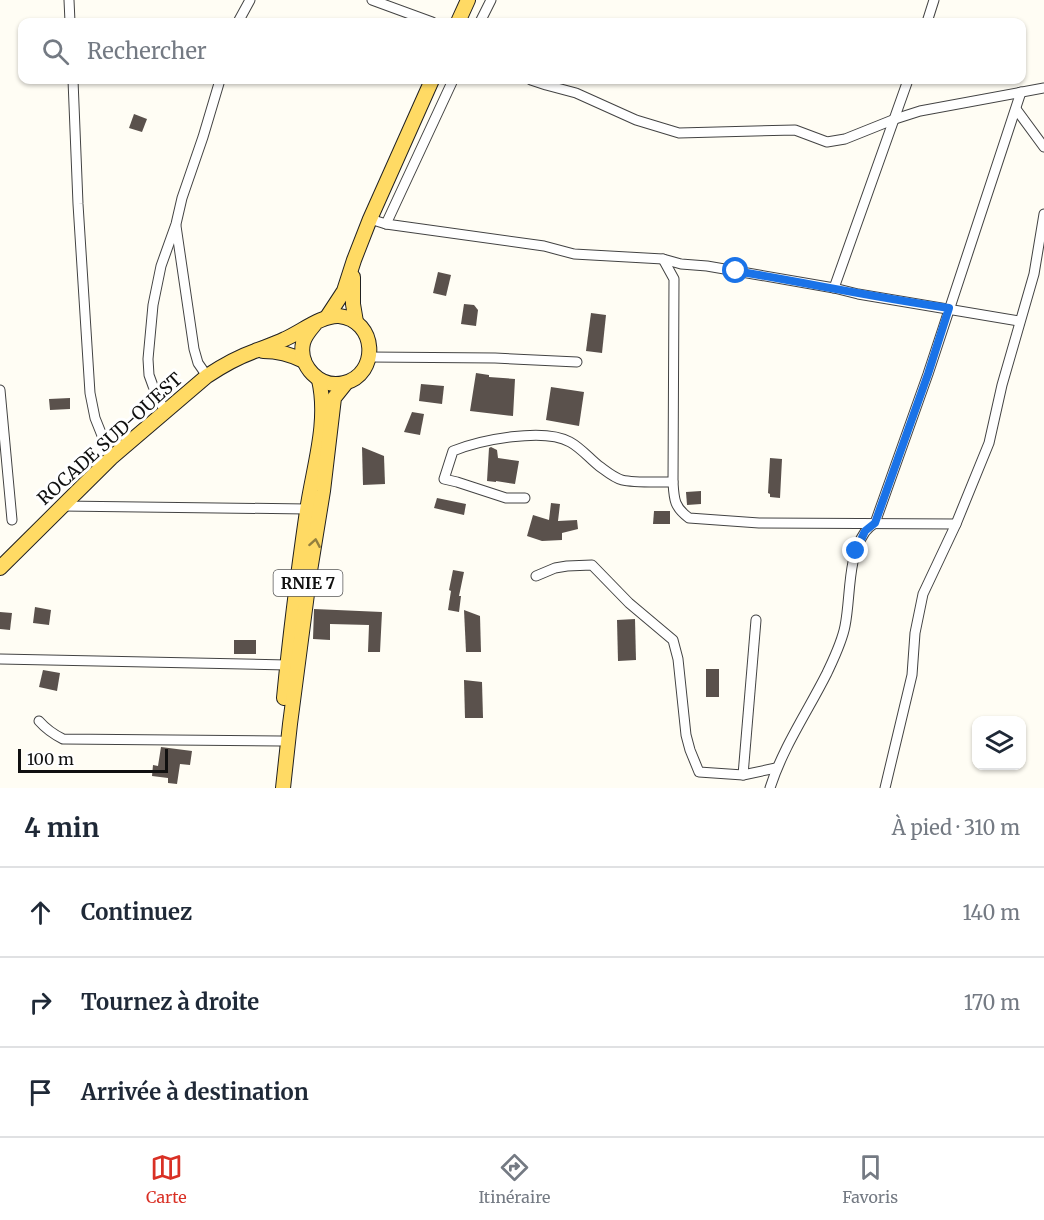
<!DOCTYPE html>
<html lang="fr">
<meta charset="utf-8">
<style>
body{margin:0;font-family:Merriweather,serif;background:#f6f6f7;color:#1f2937}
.controls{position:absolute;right:18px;bottom:18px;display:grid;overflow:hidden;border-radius:12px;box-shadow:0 2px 4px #0004}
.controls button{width:54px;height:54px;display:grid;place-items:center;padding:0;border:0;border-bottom:2px solid #e0e1e3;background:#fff;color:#1f2937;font:30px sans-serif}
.scale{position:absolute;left:18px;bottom:15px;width:150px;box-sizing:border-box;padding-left:6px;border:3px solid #101010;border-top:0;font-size:16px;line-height:21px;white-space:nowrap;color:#101010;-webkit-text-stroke:4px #fff;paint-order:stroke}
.stop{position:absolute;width:18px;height:18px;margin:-14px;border:4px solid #1a73e8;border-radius:50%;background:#fff}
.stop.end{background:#1a73e8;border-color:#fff;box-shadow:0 2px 6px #0008}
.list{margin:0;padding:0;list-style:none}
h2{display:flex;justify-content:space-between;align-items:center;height:78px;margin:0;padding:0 24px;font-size:26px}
h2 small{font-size:20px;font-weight:400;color:#747a83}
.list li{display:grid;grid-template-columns:39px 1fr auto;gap:18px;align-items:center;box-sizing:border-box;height:90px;padding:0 24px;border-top:2px solid #e0e1e3}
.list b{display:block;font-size:22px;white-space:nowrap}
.list em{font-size:20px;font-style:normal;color:#747a83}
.icon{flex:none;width:33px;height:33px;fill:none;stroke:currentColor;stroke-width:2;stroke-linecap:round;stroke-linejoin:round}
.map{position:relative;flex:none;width:1044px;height:788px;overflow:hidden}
.search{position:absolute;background:#fff;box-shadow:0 2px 4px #0004;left:18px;right:18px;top:18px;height:66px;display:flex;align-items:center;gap:15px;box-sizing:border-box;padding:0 21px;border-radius:12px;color:#747a83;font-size:22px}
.sheet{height:348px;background:#fff}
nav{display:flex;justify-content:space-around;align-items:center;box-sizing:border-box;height:84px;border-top:2px solid #e0e1e3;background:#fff;font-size:16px;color:#747a83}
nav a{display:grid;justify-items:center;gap:3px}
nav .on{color:#d93025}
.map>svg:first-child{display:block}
</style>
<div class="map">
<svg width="1044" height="788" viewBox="0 0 1044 788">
<rect width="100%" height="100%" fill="#fffdf4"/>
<g fill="#5a514c">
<polygon points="134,114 147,119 142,132 129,128"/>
<polygon points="438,272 451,275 446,296 433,293"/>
<polygon points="464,304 474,305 478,310 476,326 461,324"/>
<polygon points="591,313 606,315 602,353 586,351"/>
<polygon points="476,373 489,375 489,377 515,379 513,416 470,411"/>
<polygon points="421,384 444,386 442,404 419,401"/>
<polygon points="551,387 584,392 579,426 546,420"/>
<polygon points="70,398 70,409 50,410 49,399"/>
<polygon points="412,412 424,414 420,435 404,432"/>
<polygon points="362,447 384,456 385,484 363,485"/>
<polygon points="491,447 497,450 498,458 519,461 515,484 496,481 496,482 487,481 489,448"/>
<polygon points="770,458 782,459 780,498 770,497 770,494 768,493"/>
<polygon points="701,491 701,504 687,505 686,492"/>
<polygon points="437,498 466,504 464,515 434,508"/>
<polygon points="551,503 560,504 558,521 577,520 578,529 562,533 562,540 542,541 527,536 533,515 549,520"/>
<polygon points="654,511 670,511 670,524 653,524"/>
<polygon points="453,570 464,572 459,596 461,596 459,612 448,610 451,591 449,590"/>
<polygon points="35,607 51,610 49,625 33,623"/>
<polygon points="314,609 382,612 380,652 368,652 369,625 330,624 330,640 313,639"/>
<polygon points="464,610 480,616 481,652 466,652"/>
<polygon points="0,612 12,613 10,630 0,629"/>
<polygon points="635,619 636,660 618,661 617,620"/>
<rect x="234" y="640" width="22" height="14"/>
<rect x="706" y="669" width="13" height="28"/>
<polygon points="43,670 60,673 57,691 39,687"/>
<polygon points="464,680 482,682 483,718 465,718"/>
<polygon points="161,747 192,751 190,765 180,764 177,784 168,783 168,778 152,776 153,765 158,766"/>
</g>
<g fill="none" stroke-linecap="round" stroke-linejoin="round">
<defs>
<g id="minor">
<polyline points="69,0 70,22"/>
<polyline points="372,0 432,22"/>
<polyline points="238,22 250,0"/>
<polyline points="480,22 491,0"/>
<polyline points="927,22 934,0"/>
<polyline points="73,80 78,204 90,393 95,418 111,458"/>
<polyline points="531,80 546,85 576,93 636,120 679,133 795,130 827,142 845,139 895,119 920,111 1044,88"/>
<polyline points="1016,109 1044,147"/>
<polyline points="370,219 386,224 544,246 574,254 663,259 681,264 707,266 834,288 858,294 1019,321"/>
<polyline points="386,224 453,80"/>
<polyline points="176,226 194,349 198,363 207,376"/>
<path d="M 663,259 L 674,279 L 673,482 C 674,499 674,507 689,518 L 759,523 L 956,524"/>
<polyline points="834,288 908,80"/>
<polyline points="369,357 495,358 577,362"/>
<polyline points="0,390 12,520"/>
<polyline points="165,412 153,386 149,375 148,359 153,305 161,266 176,224 182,198 203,137 220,80"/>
<path d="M 525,498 L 506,498 L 457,482 L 444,479 L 453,451 C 480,440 544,427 570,442 C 581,448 589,458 599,466 C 606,471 614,478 622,480 C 634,483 660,482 673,482"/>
<polyline points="62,506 307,509"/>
<polyline points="536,576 555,568 567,566 592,565 629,603 673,640 678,659 686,735 690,750 699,772 743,775 776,768"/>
<polyline points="0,659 287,665"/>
<path d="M 39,721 C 46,729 53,734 63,739 L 280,741"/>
<polyline points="743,775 756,620"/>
<path d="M 770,788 C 783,747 808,711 827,673 C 834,658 842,642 845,626 C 851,596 847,558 865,532 C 868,528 872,525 875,523 L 928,374 L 1021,92"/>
<polyline points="885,788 912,675 915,633 923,594 956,524 989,443 1002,385 1034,274 1044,214"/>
</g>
<g id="primary">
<polyline points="458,22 468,0"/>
<polyline points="353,277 353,304 356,322"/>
<polyline points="327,317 344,291 354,260 370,219 432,80"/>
<path d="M 263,351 C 279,351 290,354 304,361"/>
<path d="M 0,568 L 111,458 L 207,376 C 222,366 238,357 255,351 C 265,347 275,344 285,339 C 301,332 322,315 339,316 C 377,320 380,374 344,383 C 320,389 298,366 303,343 C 305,335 310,330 315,324"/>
<path d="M 284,698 C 290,636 298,573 307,511 C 313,468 329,423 319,380"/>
<polyline points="283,788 290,724 310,571 323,491 334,398 346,383"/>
</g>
</defs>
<use href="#minor" stroke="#434343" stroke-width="11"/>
<use href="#primary" stroke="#212121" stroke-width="16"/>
<use href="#minor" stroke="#fff" stroke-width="9"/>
<use href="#primary" stroke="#ffda64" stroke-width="14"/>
</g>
<defs><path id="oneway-chevron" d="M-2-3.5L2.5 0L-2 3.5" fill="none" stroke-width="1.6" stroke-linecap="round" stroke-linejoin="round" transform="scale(1.5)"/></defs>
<use stroke="#937f3e" href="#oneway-chevron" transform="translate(315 543) rotate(-80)"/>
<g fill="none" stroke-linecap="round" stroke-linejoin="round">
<path stroke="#1a73e8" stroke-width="8" d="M 736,271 C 807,283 878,298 949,308 L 928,374 L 875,523 L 865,531 L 856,551"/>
</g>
<g text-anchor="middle" stroke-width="6" stroke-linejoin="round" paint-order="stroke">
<rect fill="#fff" stroke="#585858" stroke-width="1.5" x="273.5" y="570" width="69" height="26" rx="4.5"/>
<g font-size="16" font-weight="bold" fill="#101010">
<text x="308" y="589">RNIE 7</text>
</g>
<g font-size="18" fill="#101010" stroke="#fff">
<text transform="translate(110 439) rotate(-42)" y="6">ROCADE SUD-OUEST</text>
</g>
</g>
</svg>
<div class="controls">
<button><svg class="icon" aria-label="layers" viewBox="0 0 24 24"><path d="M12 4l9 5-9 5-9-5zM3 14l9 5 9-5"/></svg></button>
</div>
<div class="scale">100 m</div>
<div class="stop" style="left:736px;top:271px"></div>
<div class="stop end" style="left:856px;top:551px"></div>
<div class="search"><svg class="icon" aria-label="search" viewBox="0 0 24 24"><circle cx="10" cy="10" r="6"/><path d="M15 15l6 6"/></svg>Rechercher</div>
</div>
<section class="sheet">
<h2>4 min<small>À pied · 310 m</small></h2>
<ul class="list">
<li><svg class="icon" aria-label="ahead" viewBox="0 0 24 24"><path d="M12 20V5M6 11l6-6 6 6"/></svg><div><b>Continuez</b></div><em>140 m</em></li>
<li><svg class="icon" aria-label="right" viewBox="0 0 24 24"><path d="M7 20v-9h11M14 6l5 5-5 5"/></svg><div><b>Tournez à droite</b></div><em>170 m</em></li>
<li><svg class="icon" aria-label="arrive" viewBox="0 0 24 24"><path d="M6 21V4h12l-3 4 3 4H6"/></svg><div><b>Arrivée à destination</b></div></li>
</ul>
</section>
<nav>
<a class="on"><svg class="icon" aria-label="map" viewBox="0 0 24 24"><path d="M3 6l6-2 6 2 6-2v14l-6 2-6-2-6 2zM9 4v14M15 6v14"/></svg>Carte</a>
<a><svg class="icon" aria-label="directions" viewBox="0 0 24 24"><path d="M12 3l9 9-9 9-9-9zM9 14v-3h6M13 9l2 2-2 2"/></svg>Itinéraire</a>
<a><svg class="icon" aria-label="saved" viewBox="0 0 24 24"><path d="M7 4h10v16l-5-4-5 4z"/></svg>Favoris</a>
</nav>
